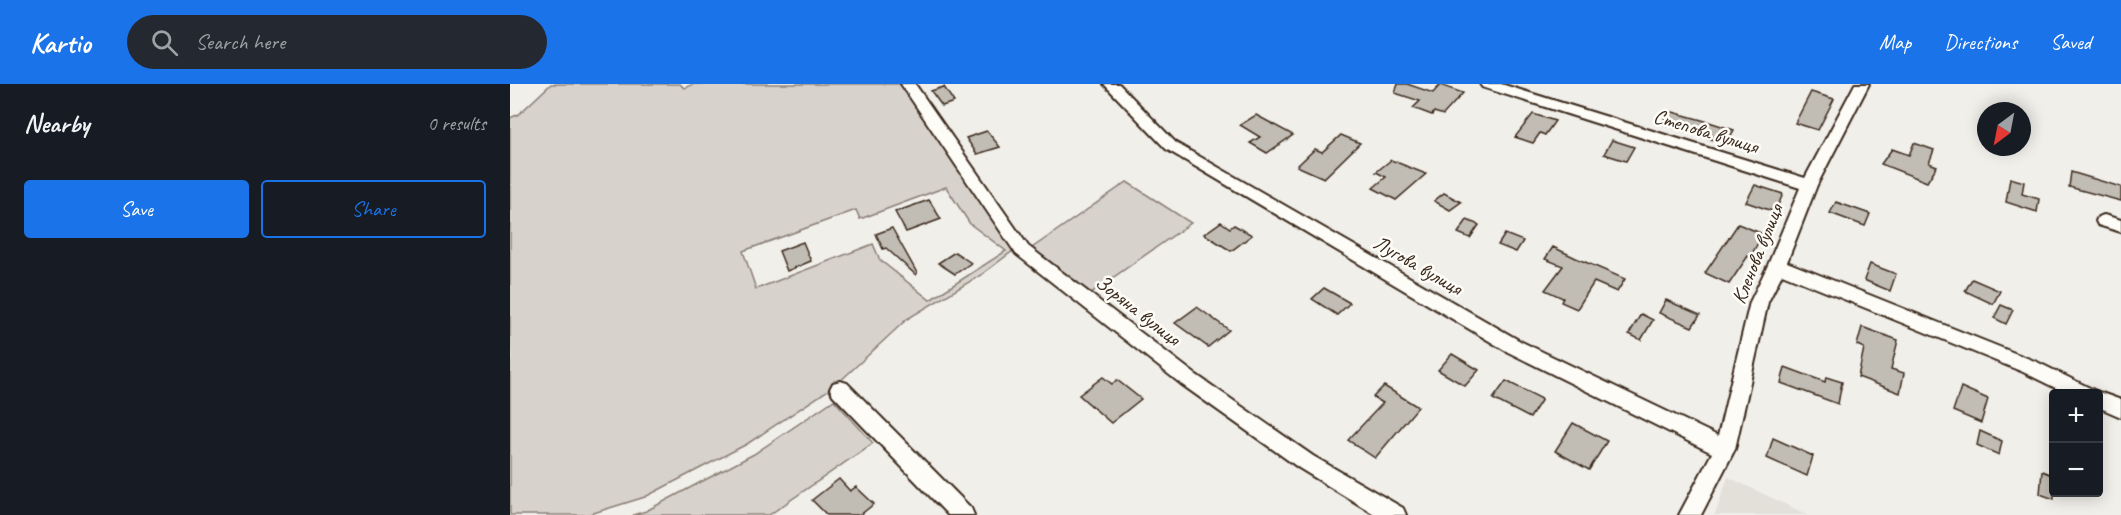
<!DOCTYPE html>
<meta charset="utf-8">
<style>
body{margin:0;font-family:Caveat,sans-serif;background:#242831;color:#f1f3f6}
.controls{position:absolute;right:18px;bottom:18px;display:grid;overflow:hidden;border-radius:6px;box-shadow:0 3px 15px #0003}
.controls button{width:54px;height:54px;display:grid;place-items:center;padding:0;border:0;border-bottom:2px solid #363941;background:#171b24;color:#f1f3f6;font:30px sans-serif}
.compass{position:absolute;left:1467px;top:18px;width:54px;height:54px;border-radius:50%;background:#171b24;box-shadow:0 3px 15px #0003;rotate:212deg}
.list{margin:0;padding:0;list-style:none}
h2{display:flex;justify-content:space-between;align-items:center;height:78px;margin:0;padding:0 24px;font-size:26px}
h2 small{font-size:20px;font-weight:400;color:#9ea1a6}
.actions{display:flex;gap:12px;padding:18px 24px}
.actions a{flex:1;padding:14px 0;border:2px solid #1a73e8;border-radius:6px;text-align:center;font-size:21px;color:#1a73e8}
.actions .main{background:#1a73e8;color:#fff}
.icon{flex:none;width:33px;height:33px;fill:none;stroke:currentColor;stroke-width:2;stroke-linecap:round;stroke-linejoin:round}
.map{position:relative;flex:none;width:1611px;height:431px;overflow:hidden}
header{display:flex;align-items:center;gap:36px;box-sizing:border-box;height:84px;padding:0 30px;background:#1a73e8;color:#fff}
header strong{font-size:28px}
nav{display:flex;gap:33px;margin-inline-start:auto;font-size:21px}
.search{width:420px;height:54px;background:#242831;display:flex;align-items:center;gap:15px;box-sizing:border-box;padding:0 21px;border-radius:33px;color:#9ea1a6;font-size:22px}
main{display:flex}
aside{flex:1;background:#171b24}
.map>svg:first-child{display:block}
</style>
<header>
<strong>Kartio</strong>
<div class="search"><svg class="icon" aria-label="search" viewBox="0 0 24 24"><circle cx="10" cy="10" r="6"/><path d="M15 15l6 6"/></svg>Search here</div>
<nav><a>Map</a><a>Directions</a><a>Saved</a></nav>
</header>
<main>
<aside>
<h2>Nearby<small>0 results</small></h2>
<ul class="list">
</ul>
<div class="actions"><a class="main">Save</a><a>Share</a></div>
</aside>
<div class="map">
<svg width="1611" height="431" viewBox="0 0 1611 431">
<rect width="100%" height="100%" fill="#f1efea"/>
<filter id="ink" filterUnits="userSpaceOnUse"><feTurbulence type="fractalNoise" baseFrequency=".0167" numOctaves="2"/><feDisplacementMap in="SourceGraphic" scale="12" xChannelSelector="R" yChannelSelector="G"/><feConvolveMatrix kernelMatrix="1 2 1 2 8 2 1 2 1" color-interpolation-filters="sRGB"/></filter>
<g filter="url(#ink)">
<polygon fill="#e3e0da" points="1218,393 1298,431 1205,431"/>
<g fill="#d7d2cc" stroke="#897e75" stroke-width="1.5" fill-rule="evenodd">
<path d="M 41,0 L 170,0 L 174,4 L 184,0 L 392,0 L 504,166 L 471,191 L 397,235 L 326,301 L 237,360 L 135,413 L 77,431 L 0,431 L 0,34 L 9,30 ZM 436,103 L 460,140 L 496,167 L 420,216 L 370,176 L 363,160 L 246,205 L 233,167 L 346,126 L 350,135 Z"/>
<polygon points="617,98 681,139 578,211 519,166"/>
<polygon points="324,316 363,359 259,431 123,431 136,427 244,370"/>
</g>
<g fill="#c1bcb4" stroke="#3b2a1e" stroke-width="1.5">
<polygon points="888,0 897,0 923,9 930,1 953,9 933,31 924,28 922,31 903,24 910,17 885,9"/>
<polygon points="434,3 444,18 432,22 421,7"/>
<polygon points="1301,8 1324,15 1308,46 1285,39"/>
<polygon points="1159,27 1199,38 1224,46 1216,60 1152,39"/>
<polygon points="1023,30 1045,37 1035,51 1030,49 1023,59 1005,53"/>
<polygon points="746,31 783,51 757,69 740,59 750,53 730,41"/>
<polygon points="477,47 490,63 467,70 456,54"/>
<polygon points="831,51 850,59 814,94 787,82 805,65 812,68"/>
<polygon points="1102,56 1124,63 1116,77 1094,70"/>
<polygon points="1404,59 1424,66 1419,79 1427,82 1417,98 1371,80 1382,65 1399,71"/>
<polygon points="881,76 916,90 886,116 863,104 876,93 866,88"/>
<polygon points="1561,88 1611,103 1611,117 1559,103"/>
<polygon points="1500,94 1514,98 1512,110 1529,115 1527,128 1496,118"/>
<polygon points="1245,101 1273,110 1265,128 1236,118"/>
<polygon points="934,109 951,118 940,126 924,117"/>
<polygon points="419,116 431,135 396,148 385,128"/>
<polygon points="1326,118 1360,130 1355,142 1320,129"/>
<polygon points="957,136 969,141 960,154 948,149"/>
<polygon points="711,138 720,144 724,141 742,151 721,167 694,150"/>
<polygon points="1228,140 1253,150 1240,173 1238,172 1219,200 1195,189"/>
<polygon points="382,144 407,189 406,191 376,164 373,165 366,150"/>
<polygon points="995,150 1013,157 1006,168 988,161"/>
<polygon points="293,158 301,177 277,187 269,167"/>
<polygon points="1043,163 1066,174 1115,195 1107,208 1084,198 1067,225 1051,218 1053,214 1035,206 1053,182 1035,175"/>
<polygon points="445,168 461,179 445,190 428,179"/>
<polygon points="1360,180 1386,190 1380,207 1354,196"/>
<polygon points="1462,195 1490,207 1483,220 1455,207"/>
<polygon points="814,204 840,219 827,231 802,215"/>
<polygon points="1156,216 1190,231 1182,243 1149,229"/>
<polygon points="1491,221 1503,226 1496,240 1484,234"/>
<polygon points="687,223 719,246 698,263 665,239"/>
<polygon points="1131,230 1143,236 1131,256 1119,250"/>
<polygon points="1352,243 1388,256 1381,285 1394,289 1390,309 1348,293 1354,264 1347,261"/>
<polygon points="942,270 969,286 955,302 928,286"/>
<polygon points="1275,283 1315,298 1316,293 1332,298 1328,320 1271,299"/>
<polygon points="593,293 602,300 607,296 631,315 601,339 569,311"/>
<polygon points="996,297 1032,315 1020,334 983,315"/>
<polygon points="874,302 908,323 865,374 838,356 873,319 863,313"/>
<polygon points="1451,303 1478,315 1471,339 1443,327"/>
<polygon points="1063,339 1097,357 1079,386 1045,367"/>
<polygon points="1470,347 1492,357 1489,371 1467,361"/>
<polygon points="1263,354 1303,372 1297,392 1257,374"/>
<polygon points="1532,387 1544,392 1544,415 1530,410"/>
<polygon points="329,395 340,407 346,403 364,420 350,431 317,431 302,416"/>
</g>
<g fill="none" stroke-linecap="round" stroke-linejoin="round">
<defs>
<g id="minor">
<polygon points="391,0 405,0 518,162 685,290 803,372 893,424 896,431 866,431 789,384 671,300 506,170"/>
<polygon points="594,0 609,0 666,59 1012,258 1208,352 1240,218 1258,181 1290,104 972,3 970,0 991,0 1295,94 1345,0 1359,0 1307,101 1277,178 1527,278 1586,307 1611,316 1611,333 1588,323 1588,310 1558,310 1513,288 1272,190 1258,218 1225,365 1191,431 1169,431 1202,369 998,268 656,65"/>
<polygon points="1594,131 1611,136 1611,148 1588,141 1586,137 1588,133"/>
<polygon points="330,297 337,299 461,424 464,431 438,431 323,311 320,305 323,299"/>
</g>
</defs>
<use href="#minor" stroke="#3b2a1e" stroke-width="4"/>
<use href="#minor" fill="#fdfcf7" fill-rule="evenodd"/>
</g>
</g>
<g text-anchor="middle" stroke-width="5" stroke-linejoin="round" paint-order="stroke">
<g font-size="21" fill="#3b2a1e" stroke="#fdfcf7">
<text transform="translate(1196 47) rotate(17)" y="7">Степова вулиця</text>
<text transform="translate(1247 170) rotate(-68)" y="7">Кленова вулиця</text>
<text transform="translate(908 181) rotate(30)" y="7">Лугова вулиця</text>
<text transform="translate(628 226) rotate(38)" y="7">Зоряна вулиця</text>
</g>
</g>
</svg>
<div class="controls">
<button>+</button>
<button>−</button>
</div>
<svg class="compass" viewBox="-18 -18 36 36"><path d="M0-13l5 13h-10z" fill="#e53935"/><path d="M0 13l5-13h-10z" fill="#9ea1a6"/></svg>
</div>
</main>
